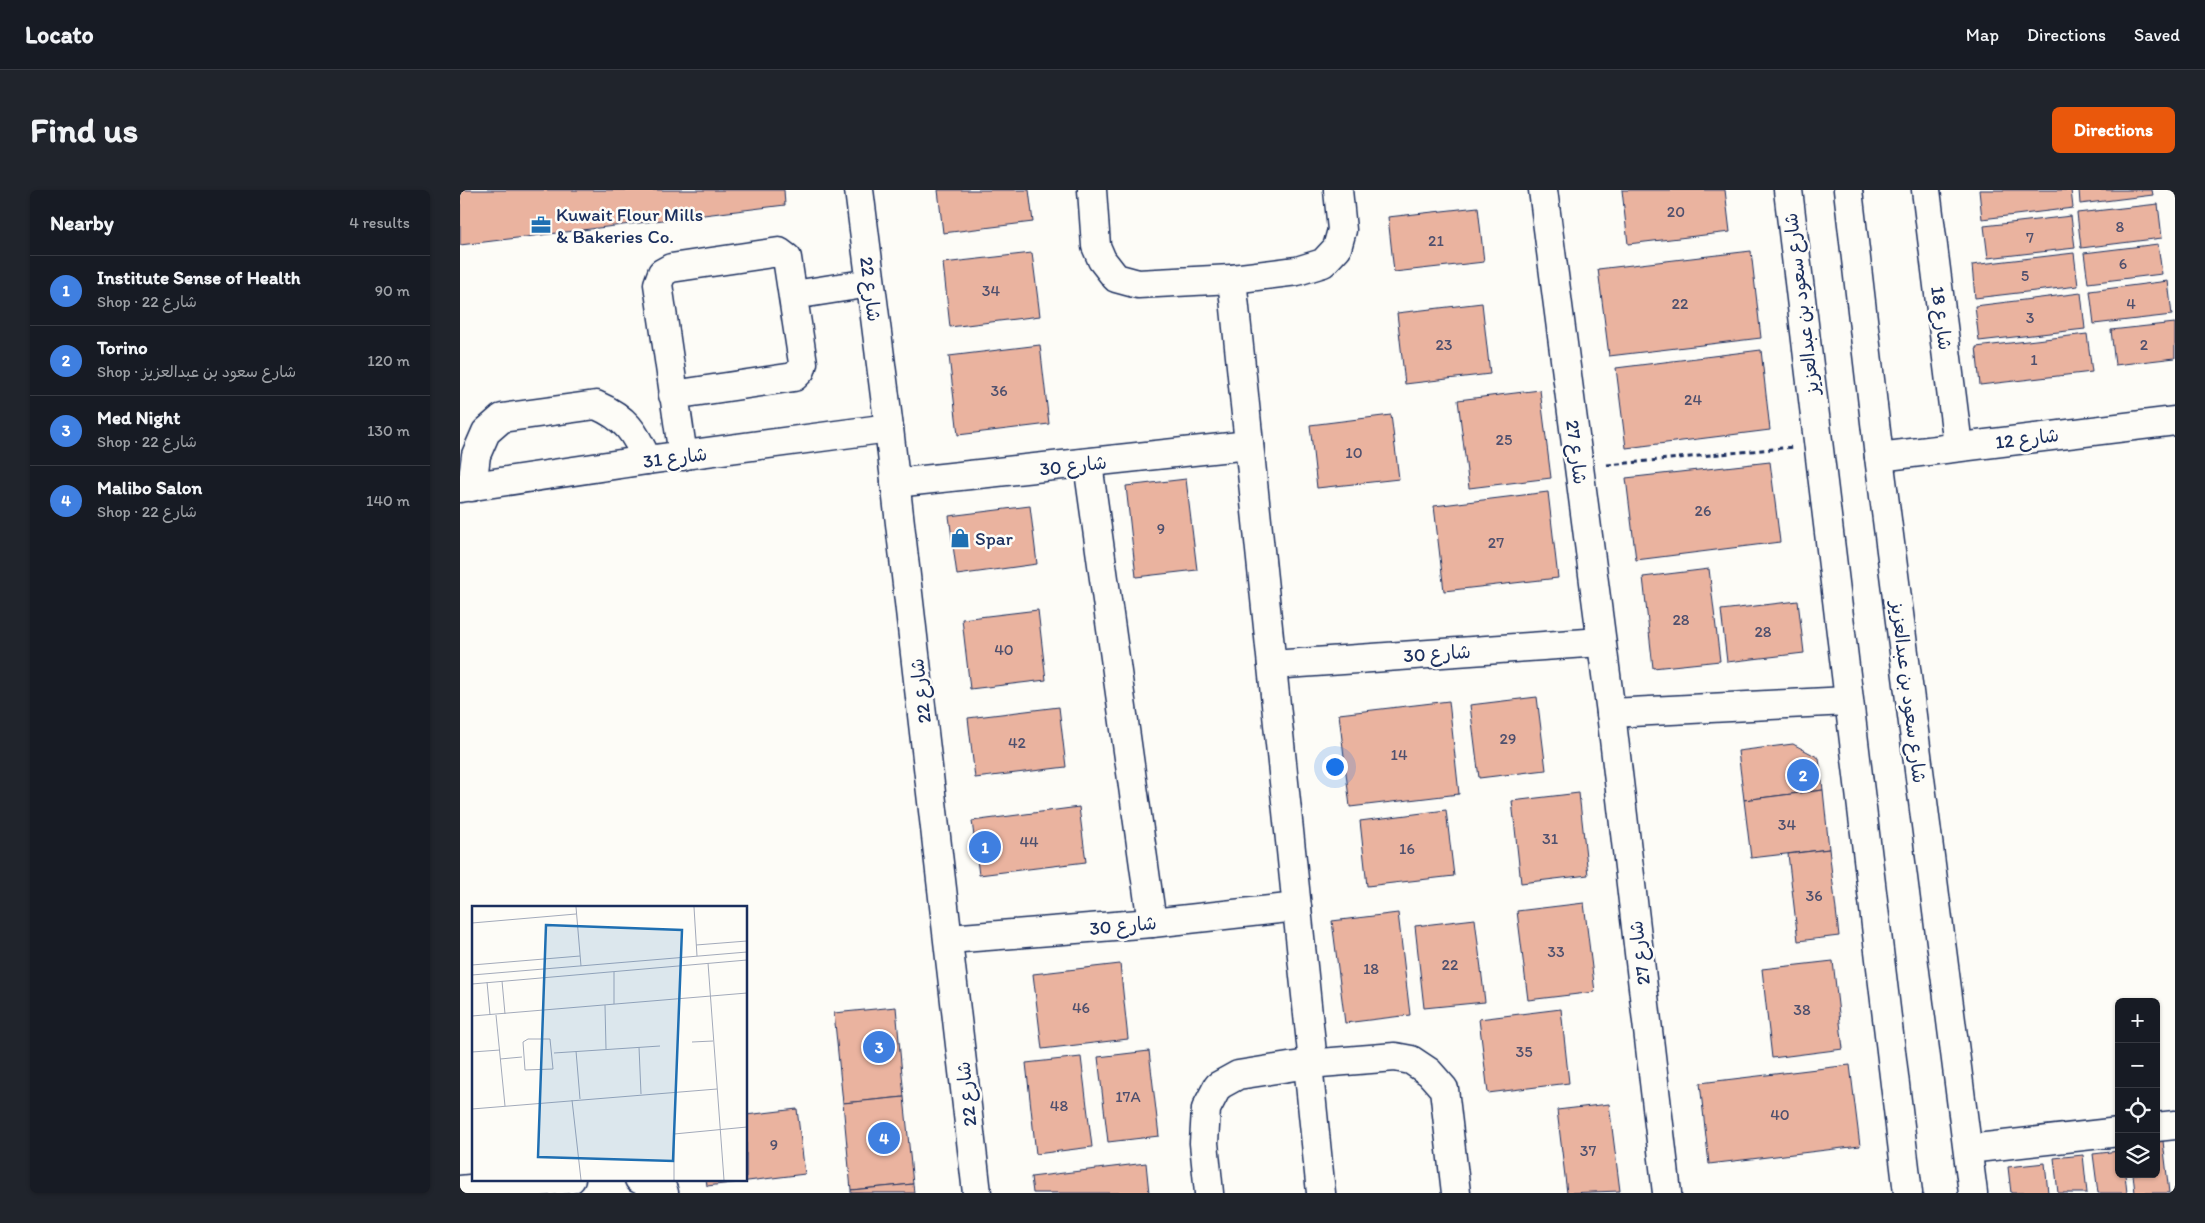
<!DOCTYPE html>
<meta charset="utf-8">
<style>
body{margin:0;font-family:Itim,"Playpen Sans Arabic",sans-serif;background:#20242c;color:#f1f3f6}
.controls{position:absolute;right:15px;bottom:15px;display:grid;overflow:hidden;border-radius:8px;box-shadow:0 1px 4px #0004}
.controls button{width:45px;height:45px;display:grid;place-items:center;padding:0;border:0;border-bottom:1px solid #363941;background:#171b24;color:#f1f3f6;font:25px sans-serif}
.you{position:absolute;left:874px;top:576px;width:18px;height:18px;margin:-12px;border:4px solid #fff;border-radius:50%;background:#1a73e8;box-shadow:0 0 0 8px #1a73e833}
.badge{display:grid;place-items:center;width:32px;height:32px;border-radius:50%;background:#ea580c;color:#fff;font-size:16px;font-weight:700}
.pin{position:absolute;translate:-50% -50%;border:2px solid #fff;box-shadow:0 1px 5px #0006}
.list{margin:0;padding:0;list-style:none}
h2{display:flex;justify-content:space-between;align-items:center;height:65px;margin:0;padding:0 20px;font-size:21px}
h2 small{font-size:16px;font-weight:400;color:#9ea1a6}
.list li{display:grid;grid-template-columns:32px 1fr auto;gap:15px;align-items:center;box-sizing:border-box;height:70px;padding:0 20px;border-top:1px solid #363941}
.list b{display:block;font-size:19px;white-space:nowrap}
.list p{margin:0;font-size:16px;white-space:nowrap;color:#9ea1a6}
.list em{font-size:16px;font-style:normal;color:#9ea1a6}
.icon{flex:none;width:28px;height:28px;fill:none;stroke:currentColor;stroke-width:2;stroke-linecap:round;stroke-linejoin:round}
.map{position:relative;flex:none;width:1715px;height:1003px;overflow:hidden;border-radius:8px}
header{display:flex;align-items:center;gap:30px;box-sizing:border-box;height:70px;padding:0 25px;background:#171b24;border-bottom:1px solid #363941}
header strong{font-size:24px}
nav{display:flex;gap:28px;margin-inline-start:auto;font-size:18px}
.intro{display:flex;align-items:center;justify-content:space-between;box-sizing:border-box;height:120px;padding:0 30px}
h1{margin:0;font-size:35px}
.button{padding:12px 22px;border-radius:8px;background:#ea580c;color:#fff;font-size:18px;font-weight:700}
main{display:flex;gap:30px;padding:0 30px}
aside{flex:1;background:#171b24;border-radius:8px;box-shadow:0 1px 4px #0004}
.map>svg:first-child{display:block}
</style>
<header>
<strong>Locato</strong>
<nav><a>Map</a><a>Directions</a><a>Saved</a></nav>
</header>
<div class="intro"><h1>Find us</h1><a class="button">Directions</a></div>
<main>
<aside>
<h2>Nearby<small>4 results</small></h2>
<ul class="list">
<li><span class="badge" style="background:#3f7fe0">1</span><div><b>Institute Sense of Health</b><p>Shop · شارع 22</p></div><em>90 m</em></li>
<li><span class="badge" style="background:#3f7fe0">2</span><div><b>Torino</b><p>Shop · شارع سعود بن عبدالعزيز</p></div><em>120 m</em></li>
<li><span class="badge" style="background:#3f7fe0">3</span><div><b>Med Night</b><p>Shop · شارع 22</p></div><em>130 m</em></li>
<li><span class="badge" style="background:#3f7fe0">4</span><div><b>Malibo Salon</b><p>Shop · شارع 22</p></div><em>140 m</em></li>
</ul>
</aside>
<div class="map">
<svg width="1715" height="1003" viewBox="0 0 1715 1003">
<rect width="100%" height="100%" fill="#fdfcf7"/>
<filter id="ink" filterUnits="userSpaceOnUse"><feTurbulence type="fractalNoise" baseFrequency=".02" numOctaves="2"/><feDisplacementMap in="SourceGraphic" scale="10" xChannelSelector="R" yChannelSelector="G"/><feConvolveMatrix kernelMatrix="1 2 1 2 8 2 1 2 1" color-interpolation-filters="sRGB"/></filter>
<g filter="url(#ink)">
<g fill="#eab39f" stroke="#1b2f5e">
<polygon points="0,0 324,0 325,15 0,55"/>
<polygon points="478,0 569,0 573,32 483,43"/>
<polygon points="1162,0 1265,0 1270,42 1168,54"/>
<polygon points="1519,0 1611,0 1613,18 1522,29"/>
<polygon points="1619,0 1692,0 1693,5 1620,14"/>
<polygon points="1698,14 1702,48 1621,58 1617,23"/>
<polygon points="1018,17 1024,72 934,82 928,27"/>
<polygon points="1611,26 1615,58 1528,68 1524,36"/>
<polygon points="1698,54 1702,84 1628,93 1624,63"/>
<polygon points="1291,61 1301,148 1149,166 1138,79"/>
<polygon points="572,63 580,126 490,137 483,73"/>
<polygon points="1614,63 1618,96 1515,108 1512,75"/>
<polygon points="1708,91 1712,125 1634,134 1630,101"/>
<polygon points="1621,103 1625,139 1519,151 1515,116"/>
<polygon points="1022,113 1030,184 945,194 937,123"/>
<polygon points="1715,133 1715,168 1655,175 1651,140"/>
<polygon points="1627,144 1632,182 1520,195 1516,157"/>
<polygon points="580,155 589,234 498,245 489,166"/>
<polygon points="1301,160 1310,240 1166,258 1156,178"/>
<polygon points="1080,200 1091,288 1009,298 998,210"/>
<polygon points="931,225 939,289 857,298 850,235"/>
<polygon points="1310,272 1320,352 1176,370 1166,288"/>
<polygon points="726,289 737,380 676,387 666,296"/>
<polygon points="1088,302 1098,388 984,401 974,316"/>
<polygon points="570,316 577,374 497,385 489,326"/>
<polygon points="1249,379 1260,471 1193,478 1183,387"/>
<polygon points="1338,411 1344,463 1267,472 1261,420"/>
<polygon points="578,420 586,490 510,499 502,429"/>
<polygon points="1077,507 1086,580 1019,588 1010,515"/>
<polygon points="989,511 999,604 890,617 879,524"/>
<polygon points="599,517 606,577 515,588 508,528"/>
<polygon points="1333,554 1359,568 1363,600 1284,610 1278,561"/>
<polygon points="1363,600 1369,659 1291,668 1284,610"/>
<polygon points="1119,603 1128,685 1061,693 1052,611"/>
<polygon points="619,617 626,672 519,685 512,631"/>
<polygon points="986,620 994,686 907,696 900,631"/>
<polygon points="1369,659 1379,746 1338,751 1328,664"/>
<polygon points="1124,713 1135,802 1068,810 1057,721"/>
<polygon points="938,723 950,825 885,833 872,731"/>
<polygon points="1015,729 1025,812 964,818 955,736"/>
<polygon points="1373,771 1383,859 1312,868 1302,779"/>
<polygon points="660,774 668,849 582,859 573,784"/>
<polygon points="436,817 444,907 383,913 374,823"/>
<polygon points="1101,819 1109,893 1028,903 1019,829"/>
<polygon points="689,861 699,946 648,952 638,867"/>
<polygon points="621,867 632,957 576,964 566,873"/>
<polygon points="1390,875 1400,956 1249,974 1240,893"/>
<polygon points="444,907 453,994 391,1000 383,913"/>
<polygon points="1149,914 1160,1001 1107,1003 1097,920"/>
<polygon points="337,919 345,984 247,996 246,989 286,989 286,925"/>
<polygon points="1703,951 1709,1003 1675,1003 1673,984 1696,984 1696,952"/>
<polygon points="1659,961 1659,984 1665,984 1667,1003 1638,1003 1633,964"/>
<polygon points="1623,965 1627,1003 1598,1003 1594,968"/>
<polygon points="686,973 689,1003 573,1003 571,987"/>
<polygon points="1585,973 1588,1003 1551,1003 1548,977"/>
<polygon points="453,994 454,1003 391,1003 391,1000"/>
</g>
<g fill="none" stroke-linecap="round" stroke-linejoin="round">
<defs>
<g id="minor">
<polyline points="399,0 429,238 517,1003"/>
<polyline points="632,0 636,56 642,70 656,88 678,94 772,89 837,81 863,73 877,58 882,40 878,0"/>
<polyline points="1083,0 1151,523 1207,1003"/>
<polyline points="1466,0 1498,256"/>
<polyline points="772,89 853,873"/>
<polyline points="334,105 410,93"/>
<polyline points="213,205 334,187 341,180 343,173 327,68 319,62 211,78 202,83 198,94 223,266"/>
<polyline points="1419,267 1715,231"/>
<polyline points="628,274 692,733"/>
<polyline points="435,293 789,255"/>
<path d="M 12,297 L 16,265 L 26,242 L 42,228 L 136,215 C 166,228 175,242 187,270"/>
<polyline points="0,298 187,270 429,238"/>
<polyline points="812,475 1141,452"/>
<polyline points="1151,523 1388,511"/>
<polyline points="489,749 692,733 837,717"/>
<polyline points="848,874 861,1003"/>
<polyline points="1696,937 1715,935"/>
<polyline points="1508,959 1659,942"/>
<polyline points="179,989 203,1000 204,1003"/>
<polyline points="0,1000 111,989"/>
<polyline points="749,1003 744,953 746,919 758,896 778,885 848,874 935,867 951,870 969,882 984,899 996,1003"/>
</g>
<g id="major">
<polyline points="1328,0 1448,1003"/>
<polyline points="1388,0 1419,267 1513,1003"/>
</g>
</defs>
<use href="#minor" stroke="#1b2f5e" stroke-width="31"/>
<use href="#major" stroke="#1b2f5e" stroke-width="31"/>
<polyline stroke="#1b2f5e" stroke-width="3" stroke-dasharray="5 4" stroke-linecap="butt" points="1147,275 1333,257"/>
<use href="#minor" stroke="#fdfcf7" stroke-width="28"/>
<use href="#major" stroke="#fdfcf7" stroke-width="28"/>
</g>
</g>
<defs>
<symbol id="office-bare" viewBox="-9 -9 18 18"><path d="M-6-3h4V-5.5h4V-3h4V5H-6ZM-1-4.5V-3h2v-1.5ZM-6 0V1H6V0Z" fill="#1f6fb2" stroke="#fdfcf7" stroke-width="2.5" paint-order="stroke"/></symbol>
<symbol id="shop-bare" viewBox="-9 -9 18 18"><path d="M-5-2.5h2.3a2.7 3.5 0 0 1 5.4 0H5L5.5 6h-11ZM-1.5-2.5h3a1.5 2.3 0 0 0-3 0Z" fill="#1f6fb2" stroke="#fdfcf7" stroke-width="2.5" paint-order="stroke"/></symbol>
</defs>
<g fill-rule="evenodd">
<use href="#office-bare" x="67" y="21" width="28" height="28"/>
<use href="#shop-bare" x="486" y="334" width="28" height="28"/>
</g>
<g text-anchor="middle" stroke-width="5" stroke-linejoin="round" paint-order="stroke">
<g font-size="16" fill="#4f506e">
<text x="1216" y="27">20</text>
<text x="1660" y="42">8</text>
<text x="1570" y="53">7</text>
<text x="976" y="56">21</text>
<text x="1663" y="79">6</text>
<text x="1565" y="91">5</text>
<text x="531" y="106">34</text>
<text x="1220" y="119">22</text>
<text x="1671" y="119">4</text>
<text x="1570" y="133">3</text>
<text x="984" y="160">23</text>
<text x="1684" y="160">2</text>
<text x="1574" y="175">1</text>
<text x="539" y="206">36</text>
<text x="1233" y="215">24</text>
<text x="1044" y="255">25</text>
<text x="894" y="268">10</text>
<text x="1243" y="326">26</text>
<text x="701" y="344">9</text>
<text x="1036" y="358">27</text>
<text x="1221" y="435">28</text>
<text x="1303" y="447">28</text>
<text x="544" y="465">40</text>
<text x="1048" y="554">29</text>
<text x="557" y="558">42</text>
<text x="939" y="570">14</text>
<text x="1327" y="640">34</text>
<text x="1090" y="654">31</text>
<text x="569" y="657">44</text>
<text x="947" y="664">16</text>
<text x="1354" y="711">36</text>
<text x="1096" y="767">33</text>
<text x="990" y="780">22</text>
<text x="911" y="784">18</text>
<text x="621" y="823">46</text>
<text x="1342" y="825">38</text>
<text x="1064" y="867">35</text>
<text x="668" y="912">17A</text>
<text x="599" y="921">48</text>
<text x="1320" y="930">40</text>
<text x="314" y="960">9</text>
<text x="1128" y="966">37</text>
</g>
<g font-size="19" fill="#1b2f5e" stroke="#fdfcf7" text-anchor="start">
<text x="96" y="31">Kuwait Flour Mills<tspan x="96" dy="22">&amp; Bakeries Co.</tspan></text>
<text x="515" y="355">Spar</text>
</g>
<g font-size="19" fill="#1b2f5e" stroke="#fdfcf7">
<text transform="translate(411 99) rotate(83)" y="7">شارع 22</text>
<text transform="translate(1341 114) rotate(-97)" y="7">شارع سعود بن عبدالعزيز</text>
<text transform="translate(1482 128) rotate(83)" y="7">شارع 18</text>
<text transform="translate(1567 248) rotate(-7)" y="7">شارع 12</text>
<text transform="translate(1117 262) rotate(83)" y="7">شارع 27</text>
<text transform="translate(215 267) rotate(-7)" y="7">شارع 31</text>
<text transform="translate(613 275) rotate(-6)" y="7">شارع 30</text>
<text transform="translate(977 463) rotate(-4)" y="7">شارع 30</text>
<text transform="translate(460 501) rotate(-97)" y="7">شارع 22</text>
<text transform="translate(1449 502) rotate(83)" y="7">شارع سعود بن عبدالعزيز</text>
<text transform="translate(663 735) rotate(-5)" y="7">شارع 30</text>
<text transform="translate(1179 763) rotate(-97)" y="7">شارع 27</text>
<text transform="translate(506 904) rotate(-96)" y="7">شارع 22</text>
</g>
</g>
<g transform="translate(12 716)">
<rect width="275" height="275" fill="#fdfcf7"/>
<path fill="none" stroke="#a3aaba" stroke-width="1" d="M 104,1 L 109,60M 222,1 L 225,50M 0,17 L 104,8M 224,39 L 275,35M 236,57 L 252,274M 0,59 L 108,50M 142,66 L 142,98M 0,69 L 275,46M 30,75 L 33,108M 15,76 L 18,109M 0,78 L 275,54M 133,99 L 134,143M 24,109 L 33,200M 0,110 L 275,87M 78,133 L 81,163 L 53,164 L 51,136 L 56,133 ZM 220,136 L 241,135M 167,141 L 169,188M 104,145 L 108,193M 0,146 L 28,144M 82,147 L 188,140M 28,153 L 50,151M 100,194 L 109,274M 0,203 L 245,183M 202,274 L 202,228 L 275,221"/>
<path fill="#1f6fb2" fill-opacity="0.15" stroke="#1f6fb2" stroke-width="2.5" d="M 74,19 L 210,24 L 201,255 L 66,251 Z"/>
<rect width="275" height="275" fill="none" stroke="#1b2f5e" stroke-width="2.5"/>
</g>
</svg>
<div class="controls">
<button>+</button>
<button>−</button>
<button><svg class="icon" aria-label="locate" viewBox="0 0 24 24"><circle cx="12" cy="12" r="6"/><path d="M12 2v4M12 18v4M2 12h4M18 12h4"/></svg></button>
<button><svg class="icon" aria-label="layers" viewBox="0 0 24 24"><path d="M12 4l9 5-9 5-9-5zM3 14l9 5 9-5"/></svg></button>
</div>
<div class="you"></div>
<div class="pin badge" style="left:525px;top:657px;background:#3f7fe0">1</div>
<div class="pin badge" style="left:1343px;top:585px;background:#3f7fe0">2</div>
<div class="pin badge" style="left:419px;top:857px;background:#3f7fe0">3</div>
<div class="pin badge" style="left:424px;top:948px;background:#3f7fe0">4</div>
</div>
</main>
